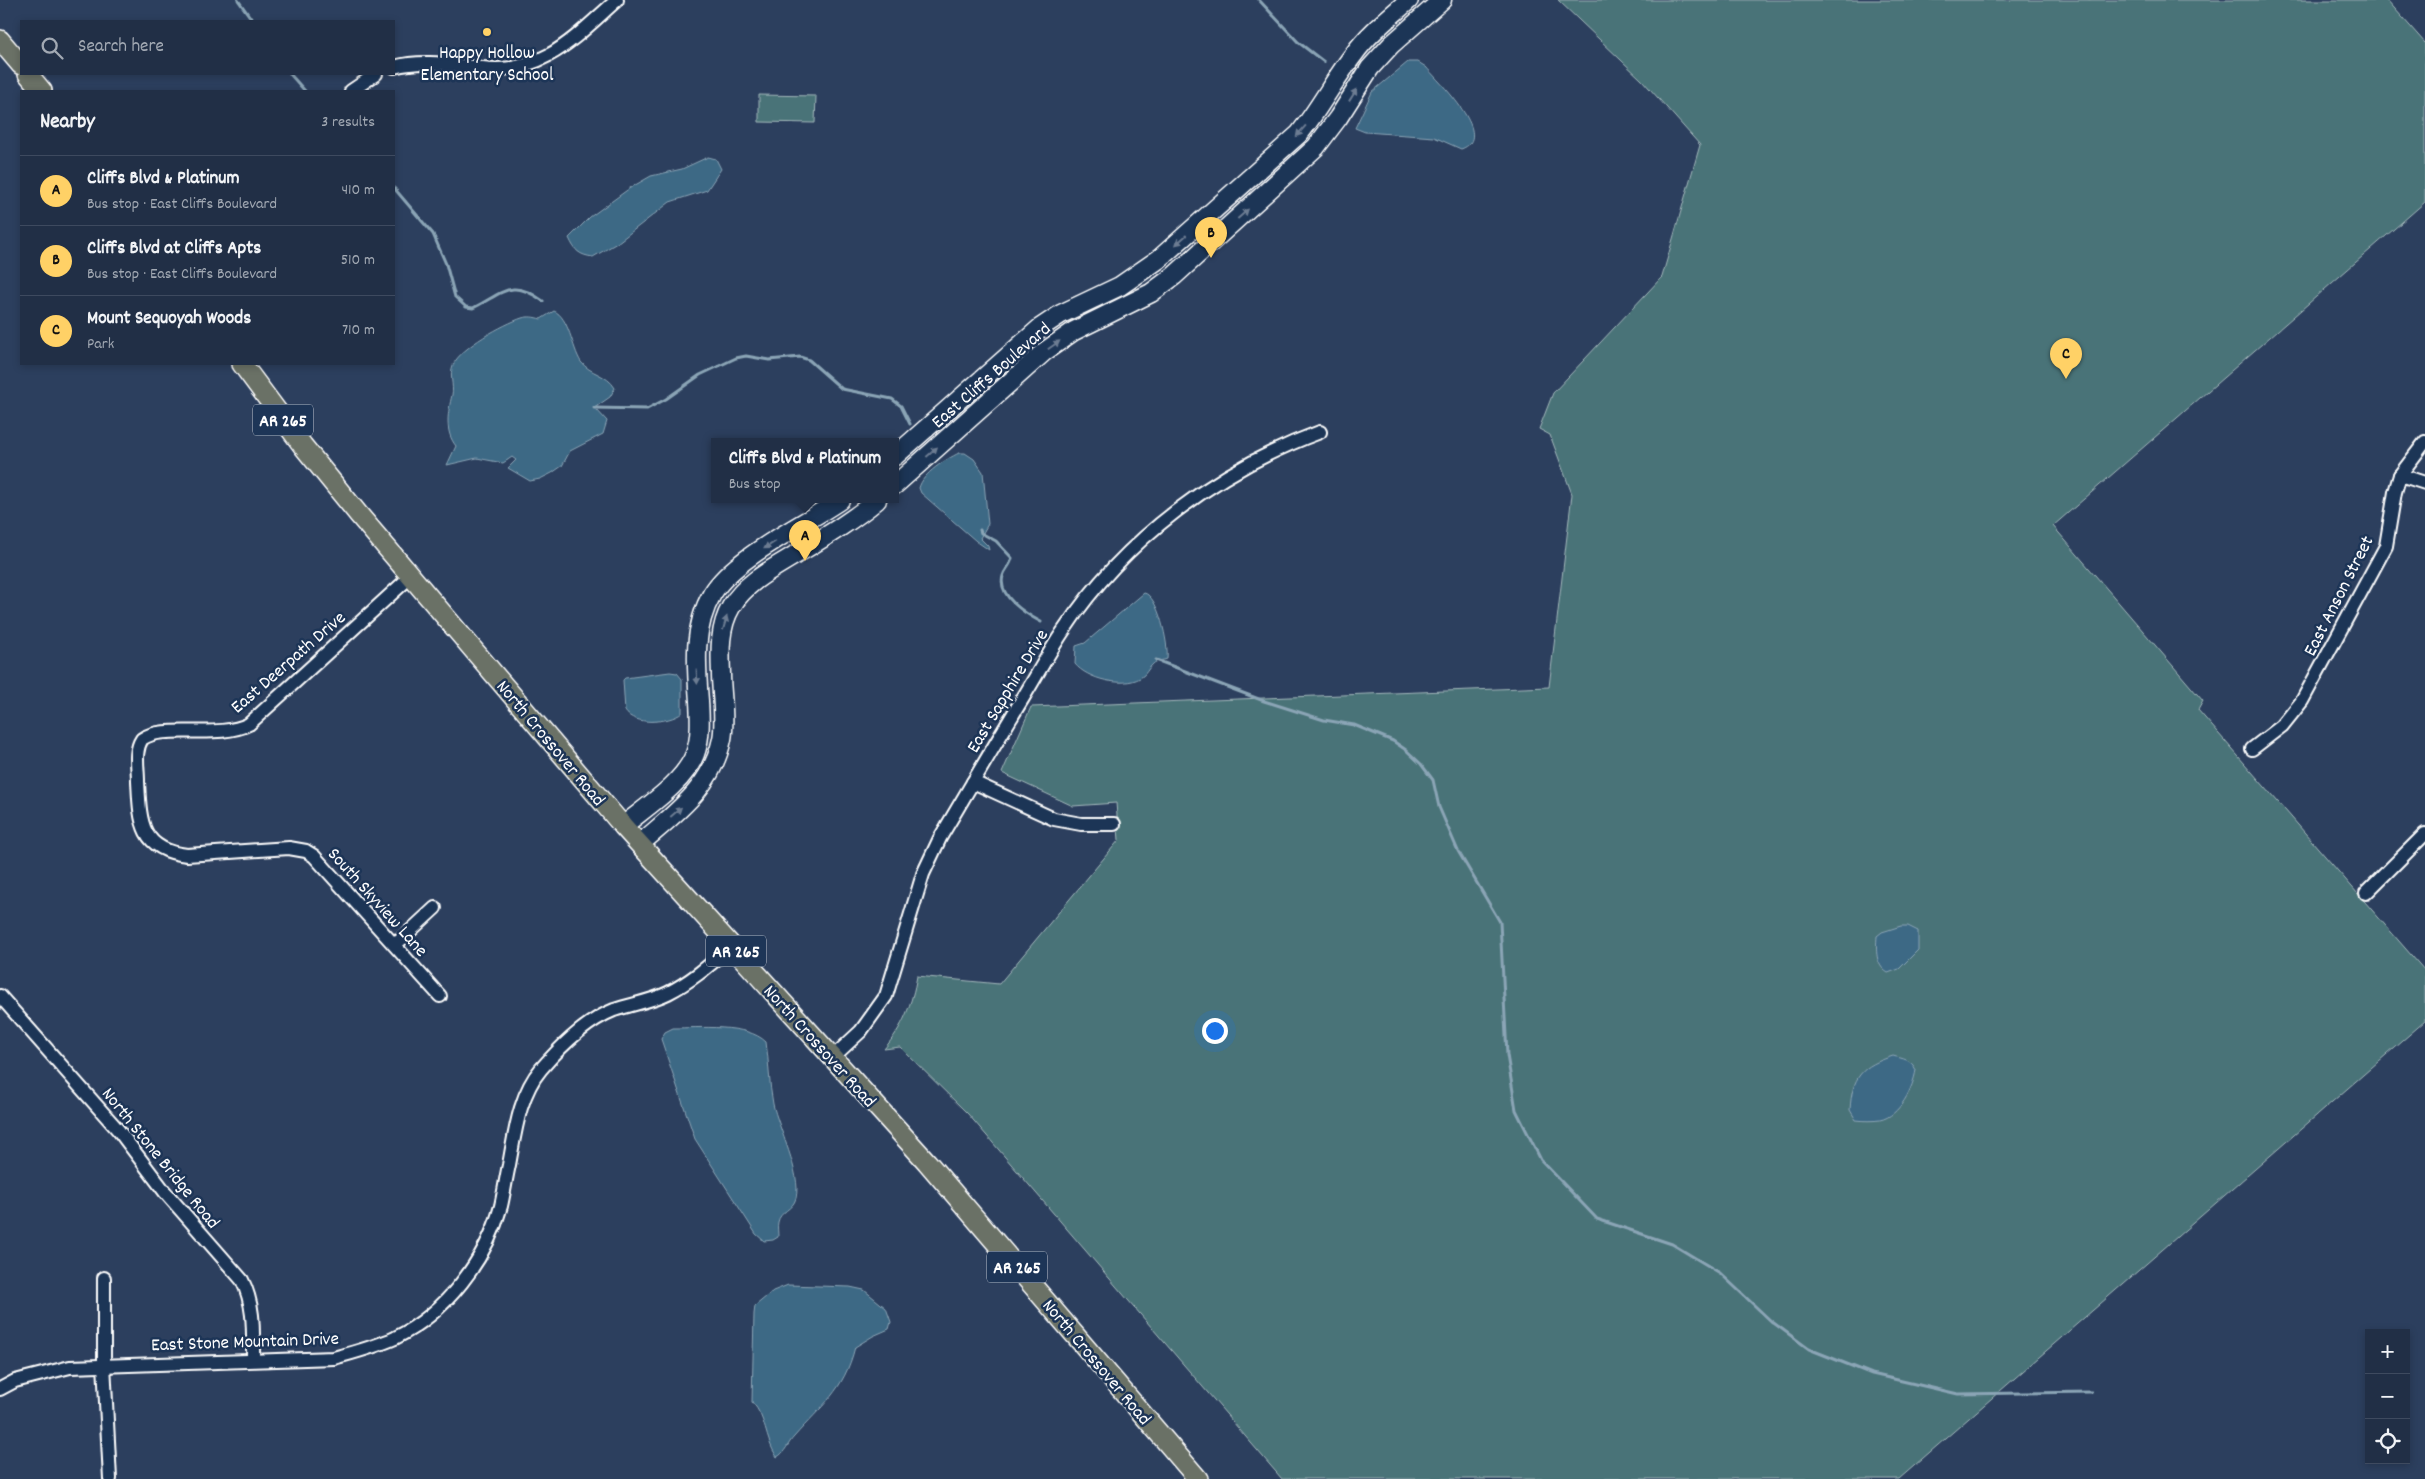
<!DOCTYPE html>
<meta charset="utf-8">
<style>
body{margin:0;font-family:Dekko,sans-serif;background:#29374d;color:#f1f3f6}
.controls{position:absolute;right:15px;bottom:15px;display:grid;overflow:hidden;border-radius:0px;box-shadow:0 2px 8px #0003}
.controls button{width:45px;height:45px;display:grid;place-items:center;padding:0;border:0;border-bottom:1px solid #3e4a5f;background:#212f46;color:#f1f3f6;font:25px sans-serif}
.you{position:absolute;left:1214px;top:1030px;width:18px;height:18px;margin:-12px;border:4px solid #fff;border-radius:50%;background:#1a73e8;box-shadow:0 0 0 8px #1a73e833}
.badge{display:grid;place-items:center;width:32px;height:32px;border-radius:50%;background:#ffd166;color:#111;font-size:16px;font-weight:700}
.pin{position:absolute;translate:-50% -41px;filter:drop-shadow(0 1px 2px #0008)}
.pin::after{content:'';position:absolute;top:26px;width:18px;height:15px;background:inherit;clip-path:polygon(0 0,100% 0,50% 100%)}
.popup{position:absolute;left:711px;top:438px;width:188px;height:65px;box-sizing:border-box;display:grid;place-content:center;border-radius:0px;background:#212f46;filter:drop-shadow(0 1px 4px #0005);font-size:16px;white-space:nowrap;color:#a2a9b3}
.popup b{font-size:19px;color:#f1f3f6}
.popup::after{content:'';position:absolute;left:50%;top:100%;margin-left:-10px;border:10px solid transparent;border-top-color:#212f46}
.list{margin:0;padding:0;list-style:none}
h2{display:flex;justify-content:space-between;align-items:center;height:65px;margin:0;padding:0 20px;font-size:21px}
h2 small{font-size:16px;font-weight:400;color:#a2a9b3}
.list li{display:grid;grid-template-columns:32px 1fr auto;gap:15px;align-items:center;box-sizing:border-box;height:70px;padding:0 20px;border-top:1px solid #3e4a5f}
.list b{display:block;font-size:19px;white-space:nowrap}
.list p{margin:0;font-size:16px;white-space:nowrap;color:#a2a9b3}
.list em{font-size:16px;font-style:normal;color:#a2a9b3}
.icon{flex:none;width:28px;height:28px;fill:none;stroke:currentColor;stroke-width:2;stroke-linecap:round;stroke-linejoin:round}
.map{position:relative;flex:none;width:2425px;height:1479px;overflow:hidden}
.search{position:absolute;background:#212f46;box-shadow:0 2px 8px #0003;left:20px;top:20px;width:375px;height:55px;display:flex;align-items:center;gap:12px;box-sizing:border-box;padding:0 18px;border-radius:0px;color:#a2a9b3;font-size:19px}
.panel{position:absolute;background:#212f46;box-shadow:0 2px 8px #0003;left:20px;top:90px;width:375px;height:275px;border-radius:0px}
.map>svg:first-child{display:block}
</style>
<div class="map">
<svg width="2425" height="1479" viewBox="0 0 2425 1479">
<rect width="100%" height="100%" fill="#2c3f5e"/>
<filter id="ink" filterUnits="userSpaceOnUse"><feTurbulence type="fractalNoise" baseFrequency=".02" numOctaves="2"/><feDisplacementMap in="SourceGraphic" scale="10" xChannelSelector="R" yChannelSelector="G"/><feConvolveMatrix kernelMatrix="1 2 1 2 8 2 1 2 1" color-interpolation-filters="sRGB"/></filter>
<g filter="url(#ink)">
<g fill="#4a7378" stroke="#a4b9bc">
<path d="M 1558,0 L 2387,0 L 2425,43 L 2425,202 L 2053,526 L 2203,701 L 2198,710 L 2425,971 L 2425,1021 L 1899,1479 L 1282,1479 L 968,1114 L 900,1047 L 884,1049 C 903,1027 912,1004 917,976 L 999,984 L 1119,840 L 1116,803 L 1073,806 L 1002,773 L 1031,707 L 1549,687 L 1572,494 L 1550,435 L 1539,429 L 1553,393 L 1662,277 L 1700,145 L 1642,80 Z"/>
<polygon points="759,95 816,96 815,123 759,122"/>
</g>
<g fill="#3e6985" stroke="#8ba5b6">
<path d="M 1408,62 L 1418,62 L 1426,67 C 1439,82 1497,137 1461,149 L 1434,137 L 1365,132 L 1355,128 L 1372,92 Z"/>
<path d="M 708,157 L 716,159 L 721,169 L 707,190 L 670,202 L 617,243 L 593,257 C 579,255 575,251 569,238 L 590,217 L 630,188 L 651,176 L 682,169 Z"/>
<path d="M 554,311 C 569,317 572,348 581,362 C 590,374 607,374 615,388 L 610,397 L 597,406 L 596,409 L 607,421 L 603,434 L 570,451 L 562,466 L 552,473 L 540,479 L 530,481 L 508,468 L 516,460 L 512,457 L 503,463 L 477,458 L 447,465 L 456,446 C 444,431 448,412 452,395 C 454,385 449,375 453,365 C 461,347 504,324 522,318 C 529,316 534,317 541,319 Z"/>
<path d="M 959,453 L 965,453 L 974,459 L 983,472 L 988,524 L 980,538 L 988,546 L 989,550 L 976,541 L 921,493 L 919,488 C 923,473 945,460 959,453 Z"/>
<path d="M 1144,593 C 1158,595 1169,645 1167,659 C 1162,661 1157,660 1153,664 C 1148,668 1146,675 1140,678 C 1123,688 1087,679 1075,664 L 1076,646 L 1085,643 Z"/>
<path d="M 670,672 L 677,673 L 682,679 L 682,713 C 669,723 634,726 625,711 L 623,680 L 625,678 Z"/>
<path d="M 1901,926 L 1908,926 L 1918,931 L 1918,950 L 1899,969 L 1888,973 C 1875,965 1876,950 1877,936 L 1882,932 Z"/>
<path d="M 673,1028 C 699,1028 747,1023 766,1042 C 769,1062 769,1084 773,1104 C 778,1127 802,1174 796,1198 C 793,1210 780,1211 778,1222 C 777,1226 778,1232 778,1237 L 773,1240 L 764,1241 L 756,1234 L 695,1139 L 661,1039 L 665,1032 Z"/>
<path d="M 1893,1056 C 1903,1059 1911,1059 1916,1070 C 1913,1088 1900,1116 1880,1120 C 1872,1121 1864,1121 1856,1120 L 1850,1110 C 1852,1076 1862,1066 1893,1056 Z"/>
<path d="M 788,1285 L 850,1287 L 864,1290 L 886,1308 L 891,1322 L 889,1329 L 873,1336 L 855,1347 C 844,1391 822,1405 794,1437 C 788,1443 785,1453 777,1457 C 764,1438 767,1418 752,1402 L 754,1314 L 755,1306 L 773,1291 Z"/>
</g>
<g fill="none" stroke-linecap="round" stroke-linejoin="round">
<g stroke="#8ba5b6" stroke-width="3">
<polyline points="238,0 253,21"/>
<polyline points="1259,0 1298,42 1324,62"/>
<polyline points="290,74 305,91"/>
<path d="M 394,188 L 433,234 L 446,264 L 455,297 L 466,307 L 473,308 C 502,294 511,277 543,301"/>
<polyline points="594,408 647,409 666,399 700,375 736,358 746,356 769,360 800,357 809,360 842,389 892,399 901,406 910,424"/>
<path d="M 980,530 L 981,533 L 996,541 L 1012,558 C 1011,565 1005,569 1003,576 C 997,596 1026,614 1041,622"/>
<polyline points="1156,660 1264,701 1324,720 1354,725 1393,741 1406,750 1421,764 1433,780 1439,807 1458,851 1500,922 1507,1055 1516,1110 1541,1160 1597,1219 1672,1244 1720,1273 1771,1321 1809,1349 1872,1374 1958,1394 2091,1392"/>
</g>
<defs>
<g id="street">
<path d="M 394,67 C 423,59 452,65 482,68 C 542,76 576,36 617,0"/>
<polyline points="351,91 376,74"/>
<polyline points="2400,475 2425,483"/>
<path d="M 411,576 L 249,724 C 218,740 164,723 142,739 C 134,751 138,767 138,781 C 140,821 140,850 187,855 L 289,848 L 306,851 L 314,856 L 440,996"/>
<polyline points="2252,749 2282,726 2302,701 2386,546 2395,492 2400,475 2425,442"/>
<polyline points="973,782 1054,819 1081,824 1114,824"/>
<polyline points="2366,893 2425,834"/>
<polyline points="395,945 435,908"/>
<path d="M 0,996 L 119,1131 L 165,1192 L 242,1280 C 255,1306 253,1332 253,1359"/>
<path d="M 833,1057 L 861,1031 L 886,996 L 923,874 L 940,838 C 968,791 995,744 1023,698 C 1037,675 1049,652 1064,630 C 1124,539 1219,469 1320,432"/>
<polyline points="104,1278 104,1364 110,1479"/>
<path d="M 0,1389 L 15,1381 L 70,1367 L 334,1358 C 355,1352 375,1347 395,1338 C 446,1313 486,1260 501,1206 C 504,1193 506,1178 509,1165 C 515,1133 519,1095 541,1069 C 560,1047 586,1021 614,1010 C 632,1004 652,1001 668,993 C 692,981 712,963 732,946"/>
</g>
<g id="secondary">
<path d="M 895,456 L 1040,328 L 1061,314 L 1120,286 L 1159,259 L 1299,134 C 1319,109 1334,80 1354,54 C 1369,33 1390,17 1409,0"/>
<polyline points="895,485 1044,352 1074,331 1151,293 1174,276 1316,147 1338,118 1370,68 1391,45 1442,0"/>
<path d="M 623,826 C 646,807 684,783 695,754 C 701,738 700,718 699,701 C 696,664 693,627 712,594 C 734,557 804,525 840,500"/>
<path d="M 640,844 C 675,813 712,788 722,739 C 726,719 721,694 721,674 C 720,652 719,627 731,607 C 745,583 772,569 795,555 C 823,538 852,521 877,500"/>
</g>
<g id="primary">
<polyline points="0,40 21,65"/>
<polyline points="28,74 42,91"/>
<polyline points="242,364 303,446 359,515 623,826 927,1162 1198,1479"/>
</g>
</defs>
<use href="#street" stroke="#fff" stroke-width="16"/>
<use href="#secondary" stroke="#fff" stroke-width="21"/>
<use href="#primary" stroke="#fff" stroke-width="22"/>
<use href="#street" stroke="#1d3557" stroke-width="12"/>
<use href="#secondary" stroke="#1d3557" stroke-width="18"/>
<use href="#primary" stroke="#6a7166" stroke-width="19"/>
</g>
<defs><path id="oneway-solid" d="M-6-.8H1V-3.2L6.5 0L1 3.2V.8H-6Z" transform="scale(1.25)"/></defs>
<g fill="#6c7c92">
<use href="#oneway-solid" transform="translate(1353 95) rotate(-58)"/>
<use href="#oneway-solid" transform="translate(1301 131) rotate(131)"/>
<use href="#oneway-solid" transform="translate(1243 214) rotate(-42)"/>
<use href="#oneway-solid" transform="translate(1181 240) rotate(138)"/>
<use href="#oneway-solid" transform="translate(1054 345) rotate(-35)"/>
<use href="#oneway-solid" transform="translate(932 452) rotate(-42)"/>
<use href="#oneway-solid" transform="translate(770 545) rotate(148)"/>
<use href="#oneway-solid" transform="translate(725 623) rotate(-74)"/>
<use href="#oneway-solid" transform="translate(697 677) rotate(87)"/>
<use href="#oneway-solid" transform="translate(676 812) rotate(-41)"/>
</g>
</g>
<circle fill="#ffd166" stroke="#1d3557" stroke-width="2" cx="487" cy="32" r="5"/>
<g text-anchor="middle" stroke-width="5" stroke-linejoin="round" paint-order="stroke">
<g fill="#1d3557" stroke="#bbc2cd" stroke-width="1">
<rect x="253" y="404.5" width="60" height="31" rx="4"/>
<rect x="706" y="935.5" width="60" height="31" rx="4"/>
<rect x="987" y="1251.5" width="60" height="31" rx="4"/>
</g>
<g font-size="18" font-weight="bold" fill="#fff">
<text x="283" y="426">AR 265</text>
<text x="736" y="957">AR 265</text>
<text x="1017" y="1273">AR 265</text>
</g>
<g font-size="19" fill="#fff" stroke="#1d3557">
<text x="487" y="58">Happy Hollow<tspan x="487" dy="22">Elementary School</tspan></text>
</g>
<g font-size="19" fill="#fff" stroke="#1d3557">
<text transform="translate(990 374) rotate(-41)" y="7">East Cliffs Boulevard</text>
<text transform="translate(2337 595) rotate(-63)" y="7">East Anson Street</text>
<text transform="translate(287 661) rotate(-41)" y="7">East Deerpath Drive</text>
<text transform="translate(1006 690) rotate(-59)" y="7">East Sapphire Drive</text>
<text transform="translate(552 742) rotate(50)" y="7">North Crossover Road</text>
<text transform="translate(379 901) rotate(48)" y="7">South Skyview Lane</text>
<text transform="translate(821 1045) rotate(48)" y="7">North Crossover Road</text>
<text transform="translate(162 1157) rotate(51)" y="7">North Stone Bridge Road</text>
<text transform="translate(245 1340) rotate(-2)" y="7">East Stone Mountain Drive</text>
<text transform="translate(1098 1361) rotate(50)" y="7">North Crossover Road</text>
</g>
</g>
</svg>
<div class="controls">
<button>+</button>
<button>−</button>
<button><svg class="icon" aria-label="locate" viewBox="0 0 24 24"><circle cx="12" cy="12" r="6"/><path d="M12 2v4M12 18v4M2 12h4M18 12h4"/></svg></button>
</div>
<div class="you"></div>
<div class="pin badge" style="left:805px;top:561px">A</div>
<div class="popup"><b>Cliffs Blvd &amp; Platinum</b>Bus stop</div>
<div class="pin badge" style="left:1211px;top:258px">B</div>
<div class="pin badge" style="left:2066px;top:379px">C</div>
<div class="search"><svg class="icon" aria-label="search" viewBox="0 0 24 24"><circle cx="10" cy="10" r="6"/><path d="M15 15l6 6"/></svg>Search here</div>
<section class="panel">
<h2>Nearby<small>3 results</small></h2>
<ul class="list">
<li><span class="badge">A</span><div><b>Cliffs Blvd &amp; Platinum</b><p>Bus stop · East Cliffs Boulevard</p></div><em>410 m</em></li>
<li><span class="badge">B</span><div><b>Cliffs Blvd at Cliffs Apts</b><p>Bus stop · East Cliffs Boulevard</p></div><em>510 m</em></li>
<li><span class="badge">C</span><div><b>Mount Sequoyah Woods</b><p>Park</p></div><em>710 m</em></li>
</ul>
</section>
</div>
